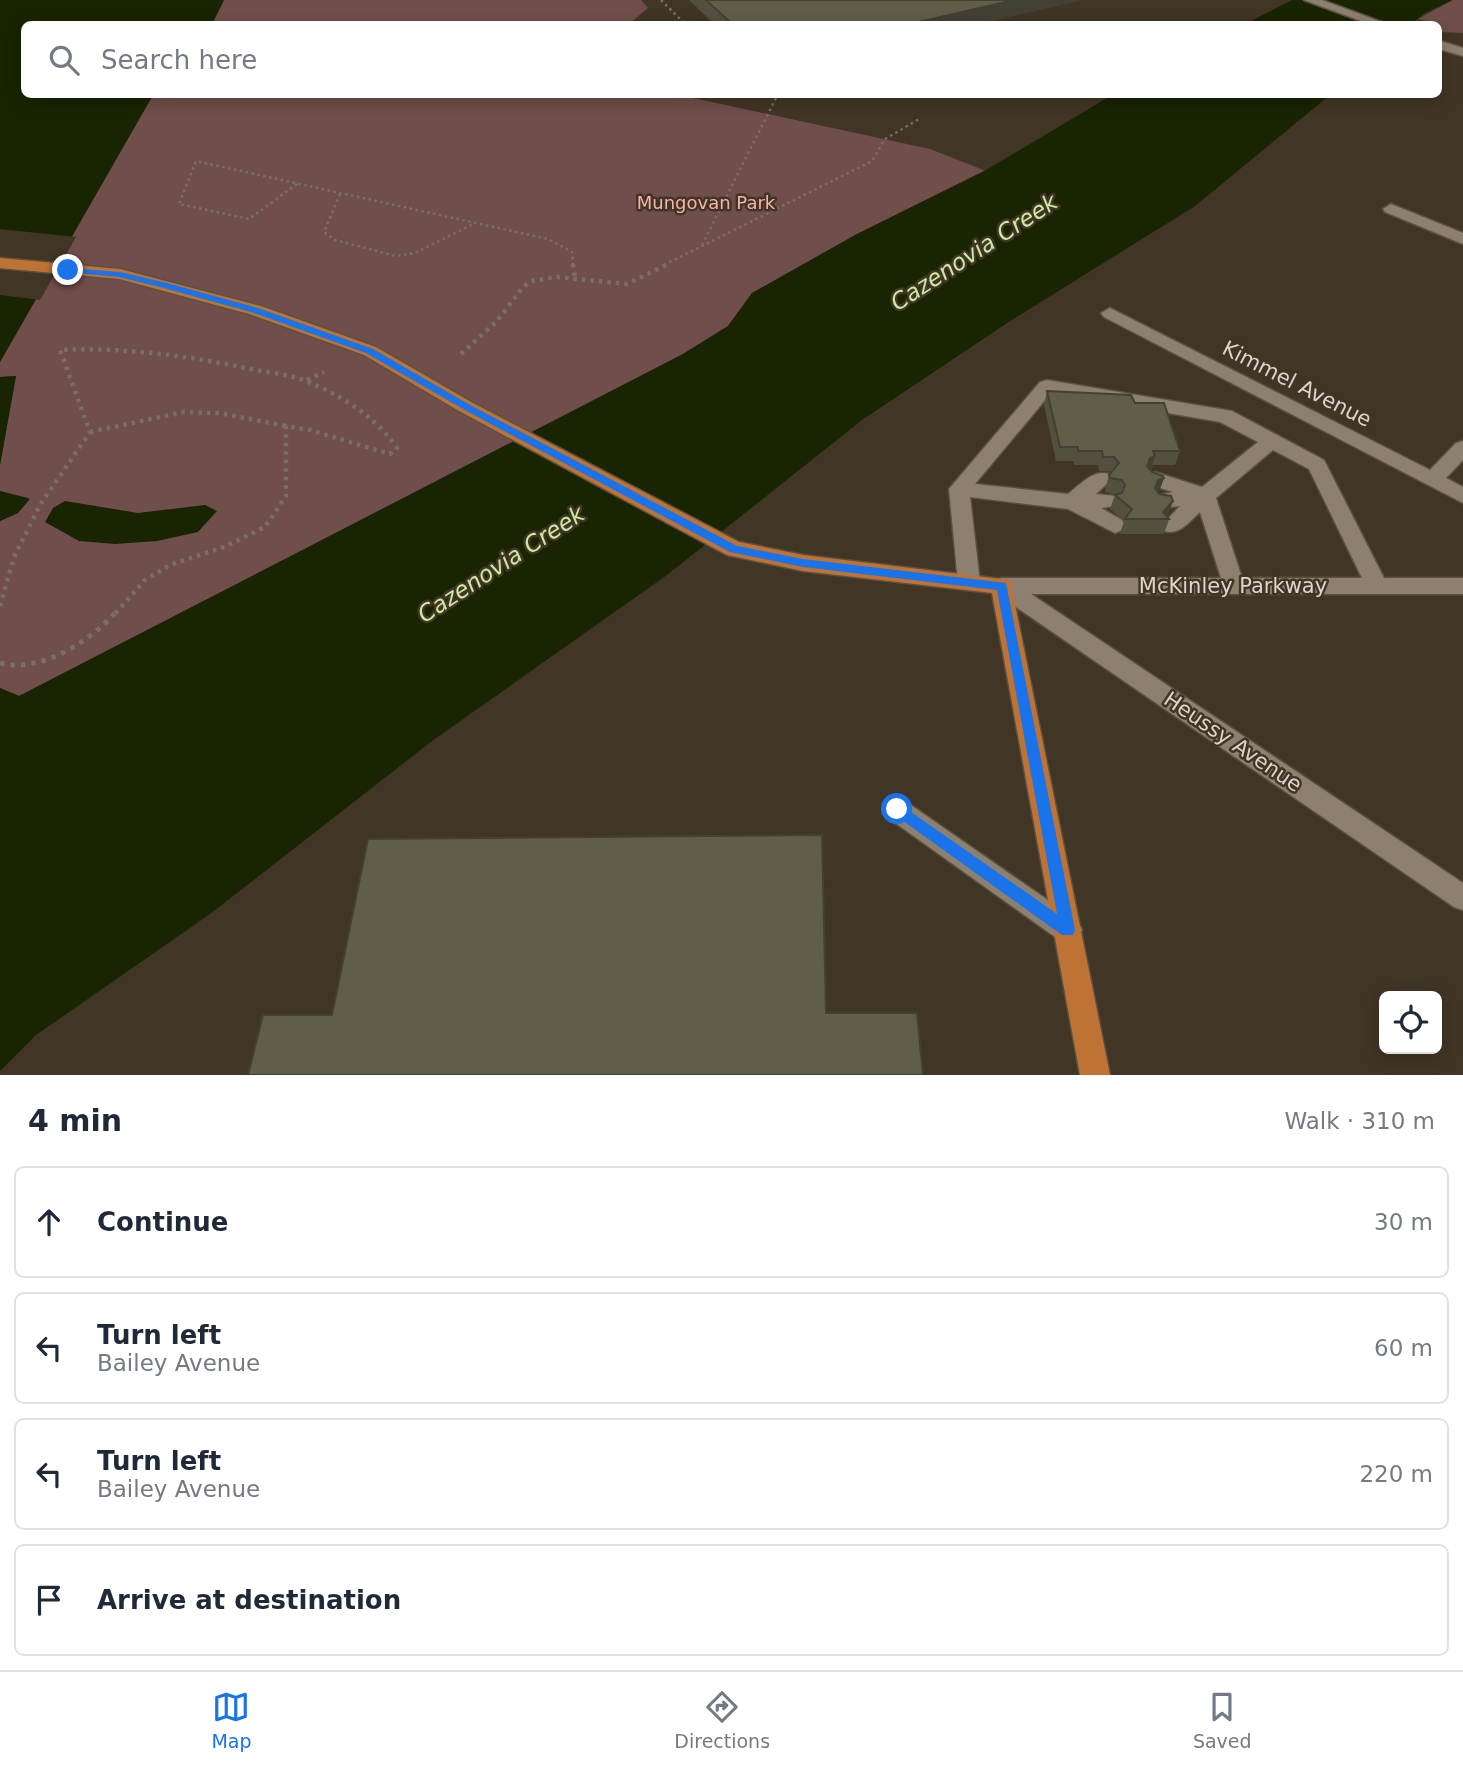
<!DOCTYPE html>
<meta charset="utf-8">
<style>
body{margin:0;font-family:"DejaVu Sans",sans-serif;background:#f6f6f7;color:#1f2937}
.controls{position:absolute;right:21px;bottom:21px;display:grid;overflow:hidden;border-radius:10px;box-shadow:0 4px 18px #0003}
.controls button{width:63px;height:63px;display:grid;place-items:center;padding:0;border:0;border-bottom:2px solid #e0e1e3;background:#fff;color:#1f2937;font:35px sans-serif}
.stop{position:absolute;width:21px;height:21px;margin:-16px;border:5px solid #1a73e8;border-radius:50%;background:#fff}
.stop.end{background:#1a73e8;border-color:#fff;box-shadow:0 2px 7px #0008}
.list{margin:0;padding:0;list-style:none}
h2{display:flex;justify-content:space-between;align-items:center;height:91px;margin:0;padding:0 28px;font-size:30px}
h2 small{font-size:23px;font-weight:400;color:#747a83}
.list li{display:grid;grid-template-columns:46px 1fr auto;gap:21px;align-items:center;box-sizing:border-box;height:112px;margin:0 14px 14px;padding:0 14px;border:2px solid #e0e1e3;border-radius:10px}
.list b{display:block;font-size:26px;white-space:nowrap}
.list p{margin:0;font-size:23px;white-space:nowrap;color:#747a83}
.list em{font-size:23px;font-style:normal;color:#747a83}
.icon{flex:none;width:38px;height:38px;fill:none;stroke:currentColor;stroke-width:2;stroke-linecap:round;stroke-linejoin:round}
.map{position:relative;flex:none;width:1463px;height:1075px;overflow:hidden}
.search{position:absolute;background:#fff;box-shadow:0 4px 18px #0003;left:21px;right:21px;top:21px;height:77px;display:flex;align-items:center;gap:18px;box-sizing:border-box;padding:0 24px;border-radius:10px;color:#747a83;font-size:26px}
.sheet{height:595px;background:#fff}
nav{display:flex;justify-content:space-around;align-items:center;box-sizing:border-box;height:98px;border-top:2px solid #e0e1e3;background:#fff;font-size:19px;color:#747a83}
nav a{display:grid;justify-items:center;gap:4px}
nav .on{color:#1a73e8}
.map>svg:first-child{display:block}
</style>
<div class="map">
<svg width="1463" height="1075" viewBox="0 0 1463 1075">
<rect width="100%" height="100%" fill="#413525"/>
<g fill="#704e4b">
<polygon points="224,0 641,0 648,8 629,24 212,24"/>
<polygon points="1453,0 1463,0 1463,33 1439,32 1438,24 1418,19"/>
<polygon points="153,95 679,95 930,149 986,171 857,234 752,293 728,326 683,354 19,696 0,688 0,521 18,513 29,498 0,491 0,465 16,376 0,377 0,362"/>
</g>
<g fill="#182402">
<polygon points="0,0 224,0 212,24 24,24 24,94 153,95 0,362"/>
<polygon points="1292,0 1452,0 1425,13 1411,24 1245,24"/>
<polygon points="1112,95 1330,95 1195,206 1007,323 862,420 667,575 432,741 210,914 36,1035 0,1071 0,688 19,696 683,354 728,326 752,293 857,234 986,170"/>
<polygon points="16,376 0,465 0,377"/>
<polygon points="0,491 30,499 18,513 0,521"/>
<polygon points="65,501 138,513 205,505 217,511 198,532 157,541 115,544 79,541 45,522 53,508"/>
</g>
<polygon fill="#413525" points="0,229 76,237 40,300 0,295"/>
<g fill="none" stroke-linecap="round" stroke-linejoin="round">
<defs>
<g id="minor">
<polygon points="1304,0 1322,0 1387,24 1369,24"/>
<polygon points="1438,40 1463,48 1463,56 1438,49"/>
<polygon points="1391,204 1463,233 1463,244 1385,212 1383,209"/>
<polygon points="1110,308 1430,470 1456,443 1463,441 1463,460 1446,478 1463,487 1463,503 1104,317 1101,313"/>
<path d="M 1047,380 L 1232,411 L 1324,460 L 1384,578 L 1463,578 L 1463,594 L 1031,594 L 1463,883 L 1463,910 L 1454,907 L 994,592 L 991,586 L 994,580 L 1002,578 L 1221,578 L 1200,512 C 1189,522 1179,536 1164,531 L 1161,526 L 1180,506 L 1162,508 L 1155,506 L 1152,501 L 1155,496 L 1173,492 L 1148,484 L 1145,479 L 1148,474 L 1155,472 L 1202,487 L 1258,442 L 1220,422 L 1051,393 L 975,484 L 1068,494 C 1080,485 1093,469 1109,474 L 1112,479 L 1096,494 L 1115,496 L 1118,501 L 1115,506 L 1101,508 L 1122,520 L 1125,525 L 1122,530 L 1115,533 L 1068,509 L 970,497 L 980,582 L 977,588 L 969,590 L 961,588 L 958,582 L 949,489 L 1040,382 ZM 1273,450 L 1309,469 L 1362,578 L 1242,578 L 1216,498 Z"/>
<polygon points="896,798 905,801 1078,921 1082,930 1078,939 1068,943 1058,939 887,817 883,809 887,801"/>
</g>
<polygon id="major" points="0,258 120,269 261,306 376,347 473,403 739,542 803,555 1010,580 1110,1075 1080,1075 992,593 803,571 727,555 459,411 364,355 249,314 119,279 0,268"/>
</defs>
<use href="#minor" stroke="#5b5142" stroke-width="3"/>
<use href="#major" stroke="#5b5142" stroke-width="3"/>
<g stroke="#7a6f62" stroke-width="2.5" stroke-dasharray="2.5 3.5" stroke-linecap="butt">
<polyline points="661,0 685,24"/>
<polyline points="297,184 249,219 179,204 196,161 548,239 572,252 573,265"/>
<polyline points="340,194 324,232 335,240 396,256 415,253 473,224"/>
<polyline points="702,245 778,94"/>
<polyline points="664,265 872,161 885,139 921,118"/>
</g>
<g stroke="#7a6f62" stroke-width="4.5" stroke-dasharray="3.5 5" stroke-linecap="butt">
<polyline points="573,264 575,279"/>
<polyline points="461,354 497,321 523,287 531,281 557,277 627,284 668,264"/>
<polyline points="307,380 324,372"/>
<polyline points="90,432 184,412 219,413 286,426"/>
<path d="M 0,606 L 14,557 L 40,505 L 90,432 L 60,350 C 125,347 188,356 251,369 C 270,373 290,374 308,382 C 343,396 375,417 397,448 L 390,454 L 310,430 L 286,426 L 286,496 L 265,527 L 224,547 L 170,565 L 145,580 L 114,615"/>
</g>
<path stroke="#7a6f62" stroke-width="5" stroke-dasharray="4.5 6" stroke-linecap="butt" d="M 0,663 C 41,673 89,642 115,613"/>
<use href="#minor" fill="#8e806e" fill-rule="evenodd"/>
<use href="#major" fill="#be7334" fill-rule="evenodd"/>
</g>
<g fill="#53503f">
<polygon points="689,0 1081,0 979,24 714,24"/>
<polygon points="1047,391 1135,403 1180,451 1175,465 1153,465 1151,471 1164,478 1158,493 1173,501 1167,516 1169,519 1164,534 1120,534 1124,521 1110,509 1115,495 1117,495 1105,492 1105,490 1109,475 1111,473 1109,471 1099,471 1098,465 1074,465 1074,461 1056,461 1044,405"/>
</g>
<g fill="#434133">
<polygon points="1014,0 1081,0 979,24 910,24"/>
<polygon points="1155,456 1151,471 1146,473 1150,458"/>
<polygon points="1164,478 1159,492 1153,495 1158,480"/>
<polygon points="1173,501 1168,515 1164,519 1163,512"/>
</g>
<g fill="#605d49" stroke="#434133" stroke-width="2">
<polygon points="706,0 1014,0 910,24 732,24"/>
<polygon points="1047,391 1131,395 1135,403 1164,403 1180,451 1153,451 1155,456 1150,458 1147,466 1152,472 1163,476 1164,478 1158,480 1155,488 1159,494 1171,496 1173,501 1163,512 1169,519 1125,519 1132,509 1115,495 1122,493 1125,485 1122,480 1110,478 1109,475 1119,463 1114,457 1103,457 1102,451 1078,451 1078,447 1060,447"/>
<polygon points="822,835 826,1013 917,1013 923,1075 248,1075 263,1015 332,1015 368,839"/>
</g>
<polygon fill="#1a73e8" points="68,268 120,272 167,283 258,308 373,349 470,405 737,546 803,559 1006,583 1075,930 1073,935 1062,935 892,813 890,809 892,805 901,805 1057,914 997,590 803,567 730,552 463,409 366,353 251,312 160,287 119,277 65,272 63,270"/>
<g text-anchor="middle" stroke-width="5" stroke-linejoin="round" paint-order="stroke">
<g font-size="18" fill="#f8b2ac" stroke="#413525">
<text x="706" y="209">Mungovan Park</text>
</g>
<g font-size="21" fill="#ddd5cb" stroke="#413525">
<text transform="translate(1297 384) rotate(27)" y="7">Kimmel Avenue</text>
<text x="1233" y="593">McKinley Parkway</text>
<text transform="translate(1233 742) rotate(34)" y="7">Heussy Avenue</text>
</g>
<g font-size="23" font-style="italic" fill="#cbea9f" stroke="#413525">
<text transform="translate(974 252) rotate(-33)" y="8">Cazenovia Creek</text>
<text transform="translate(501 564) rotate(-33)" y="8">Cazenovia Creek</text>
</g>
</g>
</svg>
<div class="controls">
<button><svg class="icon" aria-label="locate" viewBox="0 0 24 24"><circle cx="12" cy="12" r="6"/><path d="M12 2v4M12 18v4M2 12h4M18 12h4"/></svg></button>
</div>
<div class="stop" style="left:897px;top:809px"></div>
<div class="stop end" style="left:68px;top:270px"></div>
<div class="search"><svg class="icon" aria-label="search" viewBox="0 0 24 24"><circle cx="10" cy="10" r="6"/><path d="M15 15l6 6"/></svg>Search here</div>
</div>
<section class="sheet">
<h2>4 min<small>Walk · 310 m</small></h2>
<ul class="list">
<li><svg class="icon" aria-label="ahead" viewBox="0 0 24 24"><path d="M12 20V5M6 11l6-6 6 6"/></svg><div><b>Continue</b></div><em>30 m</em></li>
<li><svg class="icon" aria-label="left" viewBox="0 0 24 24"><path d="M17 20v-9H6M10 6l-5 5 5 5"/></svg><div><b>Turn left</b><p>Bailey Avenue</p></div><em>60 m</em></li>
<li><svg class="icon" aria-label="left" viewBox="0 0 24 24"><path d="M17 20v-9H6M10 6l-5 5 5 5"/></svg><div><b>Turn left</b><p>Bailey Avenue</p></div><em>220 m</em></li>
<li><svg class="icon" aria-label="arrive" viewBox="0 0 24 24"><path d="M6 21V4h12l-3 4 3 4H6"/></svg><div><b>Arrive at destination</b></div></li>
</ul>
</section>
<nav>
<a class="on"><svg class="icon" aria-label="map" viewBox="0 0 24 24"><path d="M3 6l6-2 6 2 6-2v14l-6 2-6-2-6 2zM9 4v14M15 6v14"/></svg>Map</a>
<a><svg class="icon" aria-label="directions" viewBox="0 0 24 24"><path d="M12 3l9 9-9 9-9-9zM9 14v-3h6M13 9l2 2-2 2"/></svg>Directions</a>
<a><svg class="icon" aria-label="saved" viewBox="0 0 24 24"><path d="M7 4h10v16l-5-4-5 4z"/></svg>Saved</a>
</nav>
